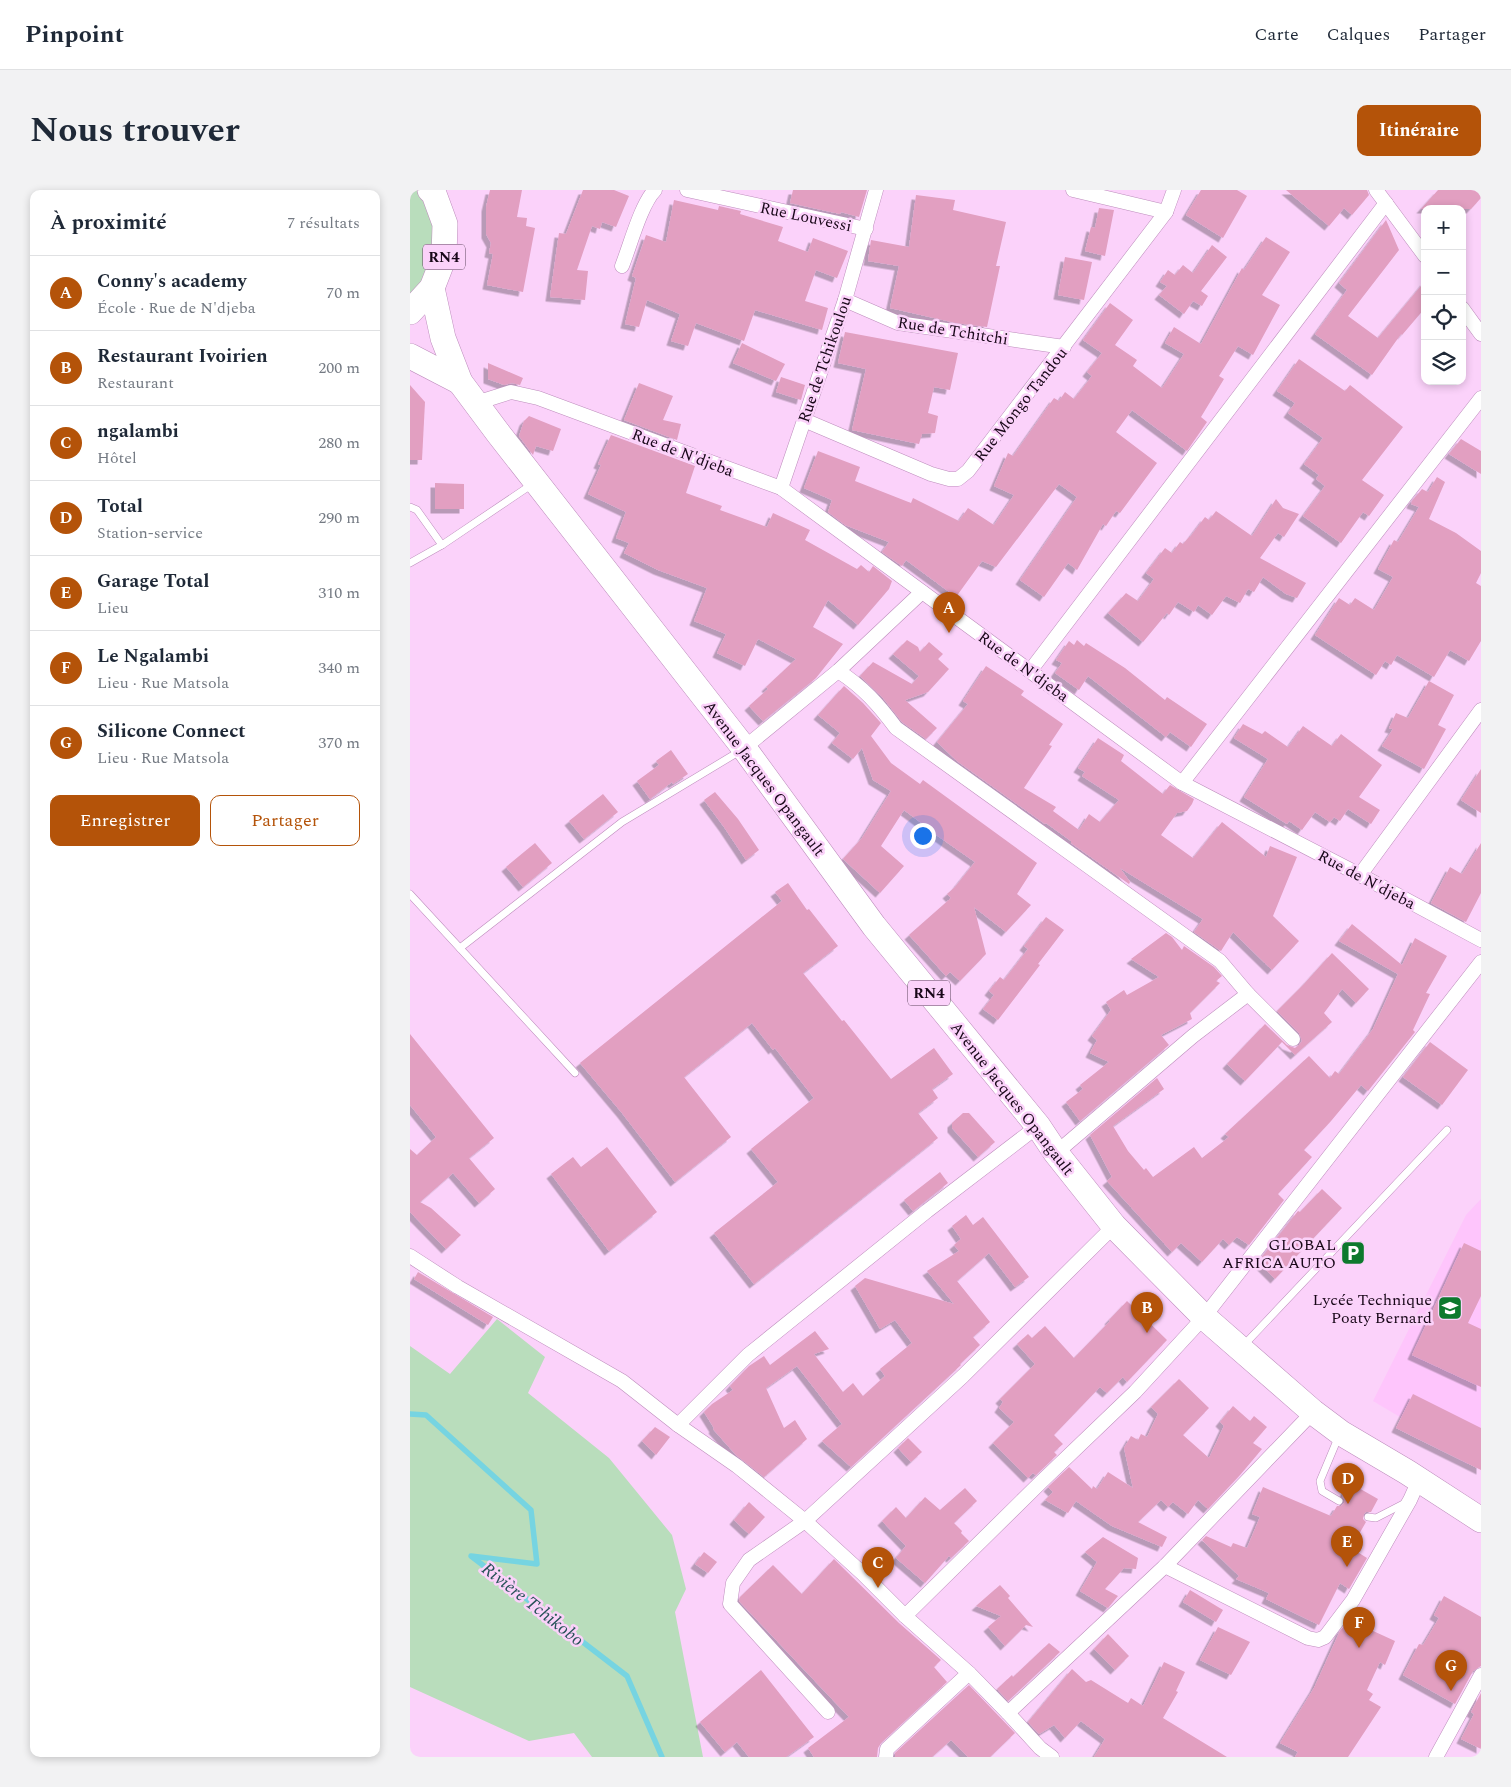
<!DOCTYPE html>
<html lang="fr">
<meta charset="utf-8">
<style>
body{margin:0;font-family:Spectral,serif;background:#f2f2f3;color:#1f2937}
.controls{position:absolute;right:15px;top:15px;display:grid;overflow:hidden;border-radius:10px;box-shadow:0 2px 8px #0003}
.controls button{width:45px;height:45px;display:grid;place-items:center;padding:0;border:0;border-bottom:1px solid #e0e1e3;background:#fff;color:#1f2937;font:25px sans-serif}
.you{position:absolute;left:512px;top:645px;width:18px;height:18px;margin:-12px;border:4px solid #fff;border-radius:50%;background:#1a73e8;box-shadow:0 0 0 8px #1a73e833}
.badge{display:grid;place-items:center;width:32px;height:32px;border-radius:50%;background:#b45309;color:#fff;font-size:16px;font-weight:700}
.pin{position:absolute;translate:-50% -41px;filter:drop-shadow(0 1px 2px #0008)}
.pin::after{content:'';position:absolute;top:26px;width:18px;height:15px;background:inherit;clip-path:polygon(0 0,100% 0,50% 100%)}
.list{margin:0;padding:0;list-style:none}
h2{display:flex;justify-content:space-between;align-items:center;height:65px;margin:0;padding:0 20px;font-size:21px}
h2 small{font-size:16px;font-weight:400;color:#747a83}
.list li{display:grid;grid-template-columns:32px 1fr auto;gap:15px;align-items:center;box-sizing:border-box;height:75px;padding:0 20px;border-top:1px solid #e0e1e3}
.list b{display:block;font-size:19px;white-space:nowrap}
.list p{margin:0;font-size:16px;white-space:nowrap;color:#747a83}
.list em{font-size:16px;font-style:normal;color:#747a83}
.actions{display:flex;gap:10px;padding:15px 20px}
.actions a{flex:1;padding:11px 0;border:1px solid #b45309;border-radius:10px;text-align:center;font-size:18px;color:#b45309}
.actions .main{background:#b45309;color:#fff}
.icon{flex:none;width:28px;height:28px;fill:none;stroke:currentColor;stroke-width:2;stroke-linecap:round;stroke-linejoin:round}
.map{position:relative;flex:none;width:1071px;height:1567px;overflow:hidden;border-radius:10px}
header{display:flex;align-items:center;gap:30px;box-sizing:border-box;height:70px;padding:0 25px;background:#fff;border-bottom:1px solid #e0e1e3}
header strong{font-size:24px}
nav{display:flex;gap:28px;margin-inline-start:auto;font-size:18px}
.intro{display:flex;align-items:center;justify-content:space-between;box-sizing:border-box;height:120px;padding:0 30px}
h1{margin:0;font-size:35px}
.button{padding:12px 22px;border-radius:10px;background:#b45309;color:#fff;font-size:18px;font-weight:700}
main{display:flex;gap:30px;padding:0 30px}
aside{flex:1;background:#fff;border-radius:10px;box-shadow:0 2px 8px #0003}
.map>svg:first-child{display:block}
</style>
<header>
<strong>Pinpoint</strong>
<nav><a>Carte</a><a>Calques</a><a>Partager</a></nav>
</header>
<div class="intro"><h1>Nous trouver</h1><a class="button">Itinéraire</a></div>
<main>
<aside>
<h2>À proximité<small>7 résultats</small></h2>
<ul class="list">
<li><span class="badge">A</span><div><b>Conny's academy</b><p>École · Rue de N'djeba</p></div><em>70 m</em></li>
<li><span class="badge">B</span><div><b>Restaurant Ivoirien</b><p>Restaurant</p></div><em>200 m</em></li>
<li><span class="badge">C</span><div><b>ngalambi</b><p>Hôtel</p></div><em>280 m</em></li>
<li><span class="badge">D</span><div><b>Total</b><p>Station-service</p></div><em>290 m</em></li>
<li><span class="badge">E</span><div><b>Garage Total</b><p>Lieu</p></div><em>310 m</em></li>
<li><span class="badge">F</span><div><b>Le Ngalambi</b><p>Lieu · Rue Matsola</p></div><em>340 m</em></li>
<li><span class="badge">G</span><div><b>Silicone Connect</b><p>Lieu · Rue Matsola</p></div><em>370 m</em></li>
</ul>
<div class="actions"><a class="main">Enregistrer</a><a>Partager</a></div>
</aside>
<div class="map">
<svg width="1071" height="1567" viewBox="0 0 1071 1567">
<defs>
<filter id="shadow"><feDropShadow dx="-4.5" dy="4.5" stdDeviation="0" flood-color="#0004"/></filter>
</defs>
<rect width="100%" height="100%" fill="#fbd2fa"/>
<polygon fill="#fec5fc" points="1071,1009 1071,1275 963,1211 1056,1025"/>
<g fill="#b9ddbc">
<polygon points="0,0 10,0 18,9 28,62 0,112"/>
<polygon points="87,1129 135,1167 118,1203 199,1268 262,1345 276,1399 265,1422 293,1567 182,1567 164,1543 119,1551 0,1497 0,1156 40,1184"/>
</g>
<g fill="none" stroke-linecap="round" stroke-linejoin="round">
<polyline stroke="#76d4e1" stroke-width="5.5" points="0,1224 16,1225 121,1320 127,1374 61,1366 217,1486 252,1567"/>
</g>
<g fill="#e29fc1" filter="url(#shadow)">
<polygon points="80,0 112,0 107,27 117,28 116,36 125,38 113,102 77,95 83,64 79,63 81,53 76,44 76,17"/>
<polygon points="173,0 204,0 219,6 206,37 192,32 190,39 182,36 167,80 178,81 175,110 140,107 149,43 156,44"/>
<polygon points="383,0 457,0 449,27 431,22 430,24 380,13"/>
<polygon points="791,0 827,0 837,6 813,48 776,25"/>
<polygon points="876,0 957,0 959,5 942,25 934,18 919,36"/>
<polygon points="1028,0 1071,0 1071,8 1061,19 1011,19"/>
<polygon points="506,5 545,10 543,20 596,32 586,76 590,76 577,137 546,133 480,118 489,76 458,71 461,50 499,57"/>
<polygon points="264,10 308,20 309,16 331,21 330,24 373,37 368,51 398,62 403,48 438,61 427,88 406,80 395,111 418,118 412,140 345,120 334,151 286,133 278,156 261,151 270,124 237,110 229,137 215,134 226,88 222,86 236,45 256,52"/>
<polygon points="689,18 704,20 695,66 675,61 681,37 685,38"/>
<polygon points="976,30 989,60 938,126 968,148 1015,91 1015,118 992,145 991,144 962,185 905,144 937,100 929,93"/>
<polygon points="856,47 880,62 852,105 870,115 843,165 828,156 809,186 814,189 791,227 797,232 777,261 722,220 706,242 747,273 710,323 706,321 696,336 693,334 667,380 658,373 634,407 610,390 667,307 649,294 586,377 572,371 546,407 496,370 492,376 472,362 479,352 435,335 418,322 422,310 394,298 408,261 450,277 445,291 501,313 503,308 549,331 558,318 584,335 604,305 584,296 598,263 603,266 644,208 649,211 655,202 664,209 682,186 677,182 692,163 673,150 700,113 723,130 705,155 727,170 723,176 752,198 774,164 755,153 764,137 791,154 832,78 834,80"/>
<polygon points="802,55 817,67 791,101 798,106 792,116 783,111 774,124 749,105 757,96 750,92 758,80 765,85 773,75 783,83"/>
<polygon points="655,67 682,72 674,110 648,105"/>
<polygon points="435,142 548,163 540,200 524,197 518,223 528,226 525,243 512,244 509,254 442,240 456,179 428,173"/>
<polygon points="332,153 375,174 366,191 323,173"/>
<polygon points="889,169 935,201 940,195 993,237 952,290 974,305 959,326 953,322 931,353 893,326 915,296 906,289 909,285 894,274 913,248 878,223 885,213 867,201"/>
<polygon points="78,173 113,188 110,195 102,193 94,195 78,189"/>
<polygon points="371,187 395,195 391,210 366,202"/>
<polygon points="229,193 263,206 253,230 271,234 267,250 214,230"/>
<polygon points="0,195 15,212 12,270 0,270"/>
<polygon points="119,226 151,239 143,261 126,256 123,265 109,246 114,231"/>
<polygon points="201,245 285,276 276,303 312,316 310,320 357,337 363,323 400,340 395,350 447,379 451,375 459,382 463,376 482,391 479,399 448,435 418,410 403,437 433,454 406,488 353,531 339,516 358,499 356,497 386,469 348,449 335,476 307,463 316,444 284,431 297,398 248,380 214,363 219,353 206,348 216,322 178,304 191,275 188,274"/>
<polygon points="1051,249 1071,261 1071,284 1039,264"/>
<polygon points="1027,287 1035,292 1019,329 1046,343 1071,361 1071,383 1066,393 1071,396 1071,451 1059,471 1040,460 1024,487 987,465 981,475 975,471 966,485 905,445 929,408 940,415 945,408 964,420 983,387 968,379 984,350 988,352 1009,317 1001,314 1002,311 1012,299 1018,302"/>
<polygon points="25,293 54,294 54,319 25,319"/>
<polygon points="866,309 873,318 889,324 874,347 868,343 850,368 896,393 887,408 876,404 853,387 844,402 838,399 830,413 816,406 802,425 788,415 784,422 768,412 759,425 757,423 733,452 698,423 716,403 728,411 744,389 736,383 755,358 762,363 770,352 773,354 779,347 780,347 795,327 799,330 806,321 842,346"/>
<polygon points="497,450 508,457 510,462 519,452 533,464 528,469 539,479 518,502 495,510 527,538 516,549 492,532 473,508 450,486 463,472 502,494 509,486 483,464"/>
<polygon points="667,450 674,456 676,453 715,478 755,510 757,507 797,534 781,557 760,542 756,547 678,486 669,500 645,483 652,473 646,470 659,451 664,455"/>
<polygon points="576,476 614,501 611,505 653,534 639,555 642,556 614,598 646,617 643,621 669,640 679,624 690,632 709,610 672,586 675,582 668,578 688,548 714,565 711,571 753,604 760,595 784,609 782,614 777,621 767,623 751,645 783,668 812,632 856,667 860,656 887,667 863,726 889,751 862,780 823,742 811,761 784,742 793,729 710,678 720,692 719,694 661,653 661,651 636,633 635,634 547,571 527,552 558,514 553,511"/>
<polygon points="1019,491 1044,505 1028,535 1036,539 1014,579 972,556 983,539 979,538 986,523 998,528"/>
<polygon points="434,496 453,513 471,533 461,546 481,573 510,594 513,590 627,673 607,704 621,715 596,742 564,717 576,764 550,791 540,782 536,786 499,745 541,708 537,704 545,697 565,672 522,642 522,641 494,620 471,656 494,676 470,703 433,669 452,648 481,601 463,590 452,558 443,569 422,553 430,543 408,525"/>
<polygon points="833,534 852,544 855,541 878,557 893,536 922,556 931,544 972,575 949,607 970,620 961,634 938,619 930,631 924,627 920,632 905,622 892,640 879,631 877,634 834,607 858,569 824,548"/>
<polygon points="261,560 278,584 263,594 262,592 240,609 227,591 249,575 246,571"/>
<polygon points="1071,579 1071,623 1051,610"/>
<polygon points="305,602 328,629 349,660 336,670 314,637 294,610"/>
<polygon points="193,604 208,622 174,649 159,631"/>
<polygon points="125,653 142,673 113,697 96,677"/>
<polygon points="1071,653 1071,703 1056,732 1021,713 1040,677 1052,684"/>
<polygon points="378,693 397,720 399,719 428,756 393,783 432,831 434,830 481,889 524,858 543,884 522,899 528,908 508,923 528,948 344,1094 304,1043 368,992 341,959 404,908 365,858 363,860 342,833 274,887 321,947 265,992 212,923 170,873 372,711 365,702"/>
<polygon points="636,727 654,740 628,774 630,775 588,830 573,819 584,805 579,801 590,787 594,790 618,759 614,756"/>
<polygon points="942,734 992,775 1005,748 1037,766 1016,803 1020,804 1003,840 1005,842 958,901 951,895 921,931 894,960 902,967 868,1004 874,1010 839,1055 827,1047 819,1055 813,1049 792,1072 771,1053 762,1062 697,991 702,987 680,945 747,888 754,899 703,936 718,961 734,980 736,978 743,987 784,957 792,968 819,947 815,944 899,866 920,888 925,881 929,884 963,839 988,784 929,751"/>
<polygon points="756,743 762,747 772,760 774,756 804,777 812,786 806,791 810,793 780,823 782,829 751,845 759,855 670,931 656,912 673,899 670,895 699,872 680,863 687,850 682,846 701,820 696,812 714,800 717,805 749,787 721,769"/>
<polygon points="922,763 959,799 946,813 932,799 914,823 922,832 885,865 872,852 835,891 817,874 855,834 877,855 885,858 889,855 892,851 889,843 867,821 894,794"/>
<polygon points="0,844 84,948 59,968 85,999 69,1013 43,983 10,1012 21,1018 51,1045 36,1059 0,1022 0,959 7,965 26,947 0,915"/>
<polygon points="1020,852 1058,880 1032,915 993,887"/>
<polygon points="553,923 559,923 585,952 568,967 542,938 542,933"/>
<polygon points="197,957 247,1022 199,1061 141,984 163,967 171,977"/>
<polygon points="530,982 538,993 503,1021 494,1010"/>
<polygon points="912,999 932,1018 865,1089 848,1072 888,1021 890,1022"/>
<polygon points="556,1025 563,1035 573,1027 619,1087 605,1097 579,1063 547,1091 580,1132 563,1147 570,1155 550,1174 551,1175 441,1277 412,1251 432,1234 387,1176 356,1198 374,1238 385,1230 397,1249 354,1287 326,1265 303,1239 304,1238 294,1222 302,1214 323,1200 320,1196 339,1176 354,1166 360,1175 405,1141 419,1159 404,1164 433,1202 443,1193 453,1206 475,1186 470,1179 502,1153 485,1130 470,1139 445,1096 455,1088 544,1114 517,1081 549,1061 544,1055 551,1049 542,1036"/>
<polygon points="1054,1053 1071,1061 1071,1106 1058,1133 1071,1139 1071,1197 1002,1165"/>
<polygon points="8,1082 83,1127 78,1135 4,1089"/>
<polygon points="717,1111 757,1150 717,1192 713,1187 697,1203 690,1197 644,1245 653,1254 644,1262 647,1265 626,1285 623,1283 618,1288 583,1253 604,1232 589,1218 593,1212 590,1209 625,1174 607,1154 618,1144 622,1148 635,1136 664,1168 700,1131 699,1130"/>
<polygon points="769,1189 799,1218 773,1245 799,1268 814,1236 810,1232 823,1216 840,1231 844,1226 857,1237 843,1253 852,1259 830,1285 798,1319 788,1310 778,1324 763,1312 758,1317 751,1310 728,1332 757,1347 752,1357 702,1336 666,1311 658,1323 635,1310 643,1302 638,1297 659,1277 682,1299 683,1296 687,1299 698,1282 723,1298 714,1258 721,1246 728,1250 731,1244 737,1247 748,1224 741,1217"/>
<polygon points="1003,1204 1071,1238 1071,1280 986,1238"/>
<polygon points="245,1237 260,1247 246,1265 232,1251"/>
<polygon points="498,1248 512,1262 501,1272 488,1258"/>
<polygon points="940,1293 968,1309 961,1322 956,1322 954,1324 953,1329 956,1332 941,1358 957,1368 939,1399 930,1393 909,1435 856,1409 859,1403 826,1389 829,1386 792,1350 796,1346 821,1357 823,1353 837,1358 850,1327 842,1324 853,1297 921,1326 927,1316 931,1316 934,1313 934,1309 932,1306"/>
<polygon points="555,1298 567,1311 544,1333 552,1341 551,1343 559,1351 541,1368 539,1366 515,1393 486,1368 496,1356 472,1331 486,1317 496,1328 515,1307 530,1320"/>
<polygon points="339,1312 355,1327 339,1344 324,1330"/>
<polygon points="693,1347 728,1368 726,1379 714,1378 695,1399 708,1406 698,1418 670,1401 687,1372 675,1362"/>
<polygon points="294,1362 307,1372 298,1383 285,1374"/>
<polygon points="424,1369 489,1433 531,1470 524,1477 537,1492 471,1553 468,1558 467,1567 404,1567 398,1558 439,1527 329,1411 330,1407 363,1375 392,1404"/>
<polygon points="590,1395 600,1406 598,1408 623,1437 616,1435 595,1456 578,1437 591,1426 566,1416"/>
<polygon points="780,1400 813,1420 806,1432 773,1412"/>
<polygon points="1034,1406 1071,1427 1071,1476 1063,1481 1045,1514 993,1485 1009,1454 1013,1455 1029,1428 1024,1425"/>
<polygon points="946,1428 963,1436 961,1440 985,1451 975,1475 970,1472 957,1500 963,1504 959,1510 971,1517 938,1567 885,1567 888,1562 870,1553 904,1498 930,1441 936,1434 942,1437"/>
<polygon points="808,1437 840,1452 821,1485 790,1470"/>
<polygon points="698,1444 719,1466 705,1480 684,1459"/>
<polygon points="639,1453 650,1462 598,1511 587,1499 602,1485 603,1487"/>
<polygon points="754,1472 775,1482 766,1501 768,1502 753,1528 817,1567 684,1567 695,1549 671,1531 655,1548 644,1535 629,1544 618,1532 662,1479 676,1492 681,1490 718,1513 721,1508 733,1516"/>
<polygon points="351,1480 404,1547 376,1567 339,1567 327,1552 315,1562 290,1532"/>
<polygon points="559,1495 605,1543 580,1567 558,1567 541,1550 522,1567 485,1567 485,1563"/>
<polygon points="1071,1503 1071,1559 1051,1549 1064,1524 1061,1522"/>
</g>
<g fill="none" stroke-linecap="round" stroke-linejoin="round">
<defs>
<g id="lane">
<polyline points="0,317 7,320 32,355"/>
<polyline points="0,373 32,355 124,293"/>
<polyline points="0,704 165,883"/>
<polyline points="50,758 212,632 330,561"/>
<polyline points="833,1156 1037,940"/>
<polyline points="928,1248 910,1291 912,1301 929,1311"/>
<polyline points="958,1327 966,1328 997,1312"/>
</g>
<g id="street">
<polyline points="277,0 456,39"/>
<polyline points="663,0 756,22"/>
<polyline points="966,0 1015,66"/>
<path d="M 212,76 C 220,56 231,14 245,0"/>
<polyline points="435,110 488,133 654,157"/>
<polyline points="1052,118 1071,144"/>
<polyline points="66,213 101,202 128,208 371,298 772,593 950,685 1071,750"/>
<polyline points="394,230 521,284 539,289 548,289 558,281 756,22 764,0"/>
<polyline points="371,298 435,110 466,0"/>
<path d="M 428,481 C 453,497 468,514 486,538 L 810,771 L 838,804 L 883,849"/>
<polyline points="620,481 976,13"/>
<polyline points="334,558 428,481 512,402"/>
<polyline points="772,593 1071,208"/>
<polyline points="950,685 1071,520"/>
<polyline points="646,963 783,846 838,804"/>
<polyline points="0,1066 48,1097 212,1191 268,1235 327,1276 395,1331 452,1383 495,1426 559,1483 598,1523 630,1558 642,1567"/>
<polyline points="268,1235 338,1165 517,1021 628,936"/>
<polyline points="755,1376 898,1448 908,1450 915,1447 943,1410 1000,1310 1009,1290"/>
<polyline points="495,1426 630,1293 725,1202 794,1127 1071,772"/>
<polyline points="418,1522 320,1414 323,1393 339,1370 395,1331 553,1186 704,1036"/>
<polyline points="598,1523 755,1376 903,1222"/>
<polyline points="476,1567 477,1559 559,1483"/>
<polyline points="1026,1567 1071,1485"/>
</g>
<g id="highway">
<polyline points="22,98 33,148 50,192 88,243 334,558 464,736 628,936 646,963 704,1036 794,1127 903,1222 931,1243 997,1282 1071,1330"/>
<polyline points="0,122 22,98 34,67 35,34 24,4 20,0"/>
<polyline points="0,166 50,192"/>
</g>
</defs>
<use href="#lane" stroke="#bd8dbc" stroke-width="8"/>
<use href="#street" stroke="#bd8dbc" stroke-width="15"/>
<use href="#highway" stroke="#bd8dbc" stroke-width="26"/>
<use href="#lane" stroke="#fff" stroke-width="7"/>
<use href="#street" stroke="#fff" stroke-width="14"/>
<use href="#highway" stroke="#fff" stroke-width="25"/>
</g>
<defs>
<symbol id="parking-square" viewBox="-11 -11 22 22"><rect x="-9" y="-9" width="18" height="18" rx="4" fill="#0d792d" stroke="#fbd2fa"/><path d="M-3.5-5.5H1a3.5 3.5 0 0 1 0 7H-1V5.5H-3.5ZM-1-3.4V-.6H.8a1.4 1.4 0 0 0 0-2.8Z" fill="#fff"/></symbol>
<symbol id="school-square" viewBox="-11 -11 22 22"><rect x="-9" y="-9" width="18" height="18" rx="4" fill="#0d792d" stroke="#fbd2fa"/><path d="M0-5L7-2L0 1L-7-2ZM-4 1L0 2.5L4 1V4Q0 6-4 4Z" fill="#fff"/></symbol>
</defs>
<g fill-rule="evenodd">
<use href="#parking-square" x="929" y="1049" width="28" height="28"/>
<use href="#school-square" x="1026" y="1104" width="28" height="28"/>
</g>
<g text-anchor="middle" stroke-width="5" stroke-linejoin="round" paint-order="stroke">
<g fill="#fbd2fa" stroke="#5c445c" stroke-width="1">
<rect x="13" y="54.5" width="42" height="25" rx="4"/>
<rect x="498" y="790.5" width="42" height="25" rx="4"/>
</g>
<g font-size="15" font-weight="bold" fill="#180718">
<text x="34" y="72">RN4</text>
<text x="519" y="808">RN4</text>
</g>
<g font-size="16" fill="#180718" stroke="#fbd2fa">
<text transform="translate(396 26) rotate(12)" y="6">Rue Louvessi</text>
<text transform="translate(543 140) rotate(9)" y="6">Rue de Tchitchi</text>
<text transform="translate(414 169) rotate(-71)" y="6">Rue de Tchikoulou</text>
<text transform="translate(610 214) rotate(-52)" y="6">Rue Mongo Tandou</text>
<text transform="translate(273 262) rotate(21)" y="6">Rue de N'djeba</text>
<text transform="translate(614 476) rotate(36)" y="6">Rue de N'djeba</text>
<text transform="translate(355 588) rotate(53)" y="6">Avenue Jacques Opangault</text>
<text transform="translate(957 689) rotate(28)" y="6">Rue de N'djeba</text>
<text transform="translate(603 908) rotate(52)" y="6">Avenue Jacques Opangault</text>
</g>
<g font-size="16" fill="#180718" stroke="#fbd2fa" text-anchor="end">
<text x="926" y="1060">GLOBAL<tspan x="926" dy="18">AFRICA AUTO</tspan></text>
<text x="1022" y="1115">Lycée Technique<tspan x="1022" dy="18">Poaty Bernard</tspan></text>
</g>
<g font-size="18" font-style="italic" fill="#285359" stroke="#fbd2fa">
<text transform="translate(123 1414) rotate(38)" y="6">Rivière Tchikobo</text>
</g>
</g>
</svg>
<div class="controls">
<button>+</button>
<button>−</button>
<button><svg class="icon" aria-label="locate" viewBox="0 0 24 24"><circle cx="12" cy="12" r="6"/><path d="M12 2v4M12 18v4M2 12h4M18 12h4"/></svg></button>
<button><svg class="icon" aria-label="layers" viewBox="0 0 24 24"><path d="M12 4l9 5-9 5-9-5zM3 14l9 5 9-5"/></svg></button>
</div>
<div class="you"></div>
<div class="pin badge" style="left:539px;top:443px">A</div>
<div class="pin badge" style="left:737px;top:1143px">B</div>
<div class="pin badge" style="left:468px;top:1398px">C</div>
<div class="pin badge" style="left:938px;top:1314px">D</div>
<div class="pin badge" style="left:937px;top:1377px">E</div>
<div class="pin badge" style="left:949px;top:1458px">F</div>
<div class="pin badge" style="left:1041px;top:1501px">G</div>
</div>
</main>
